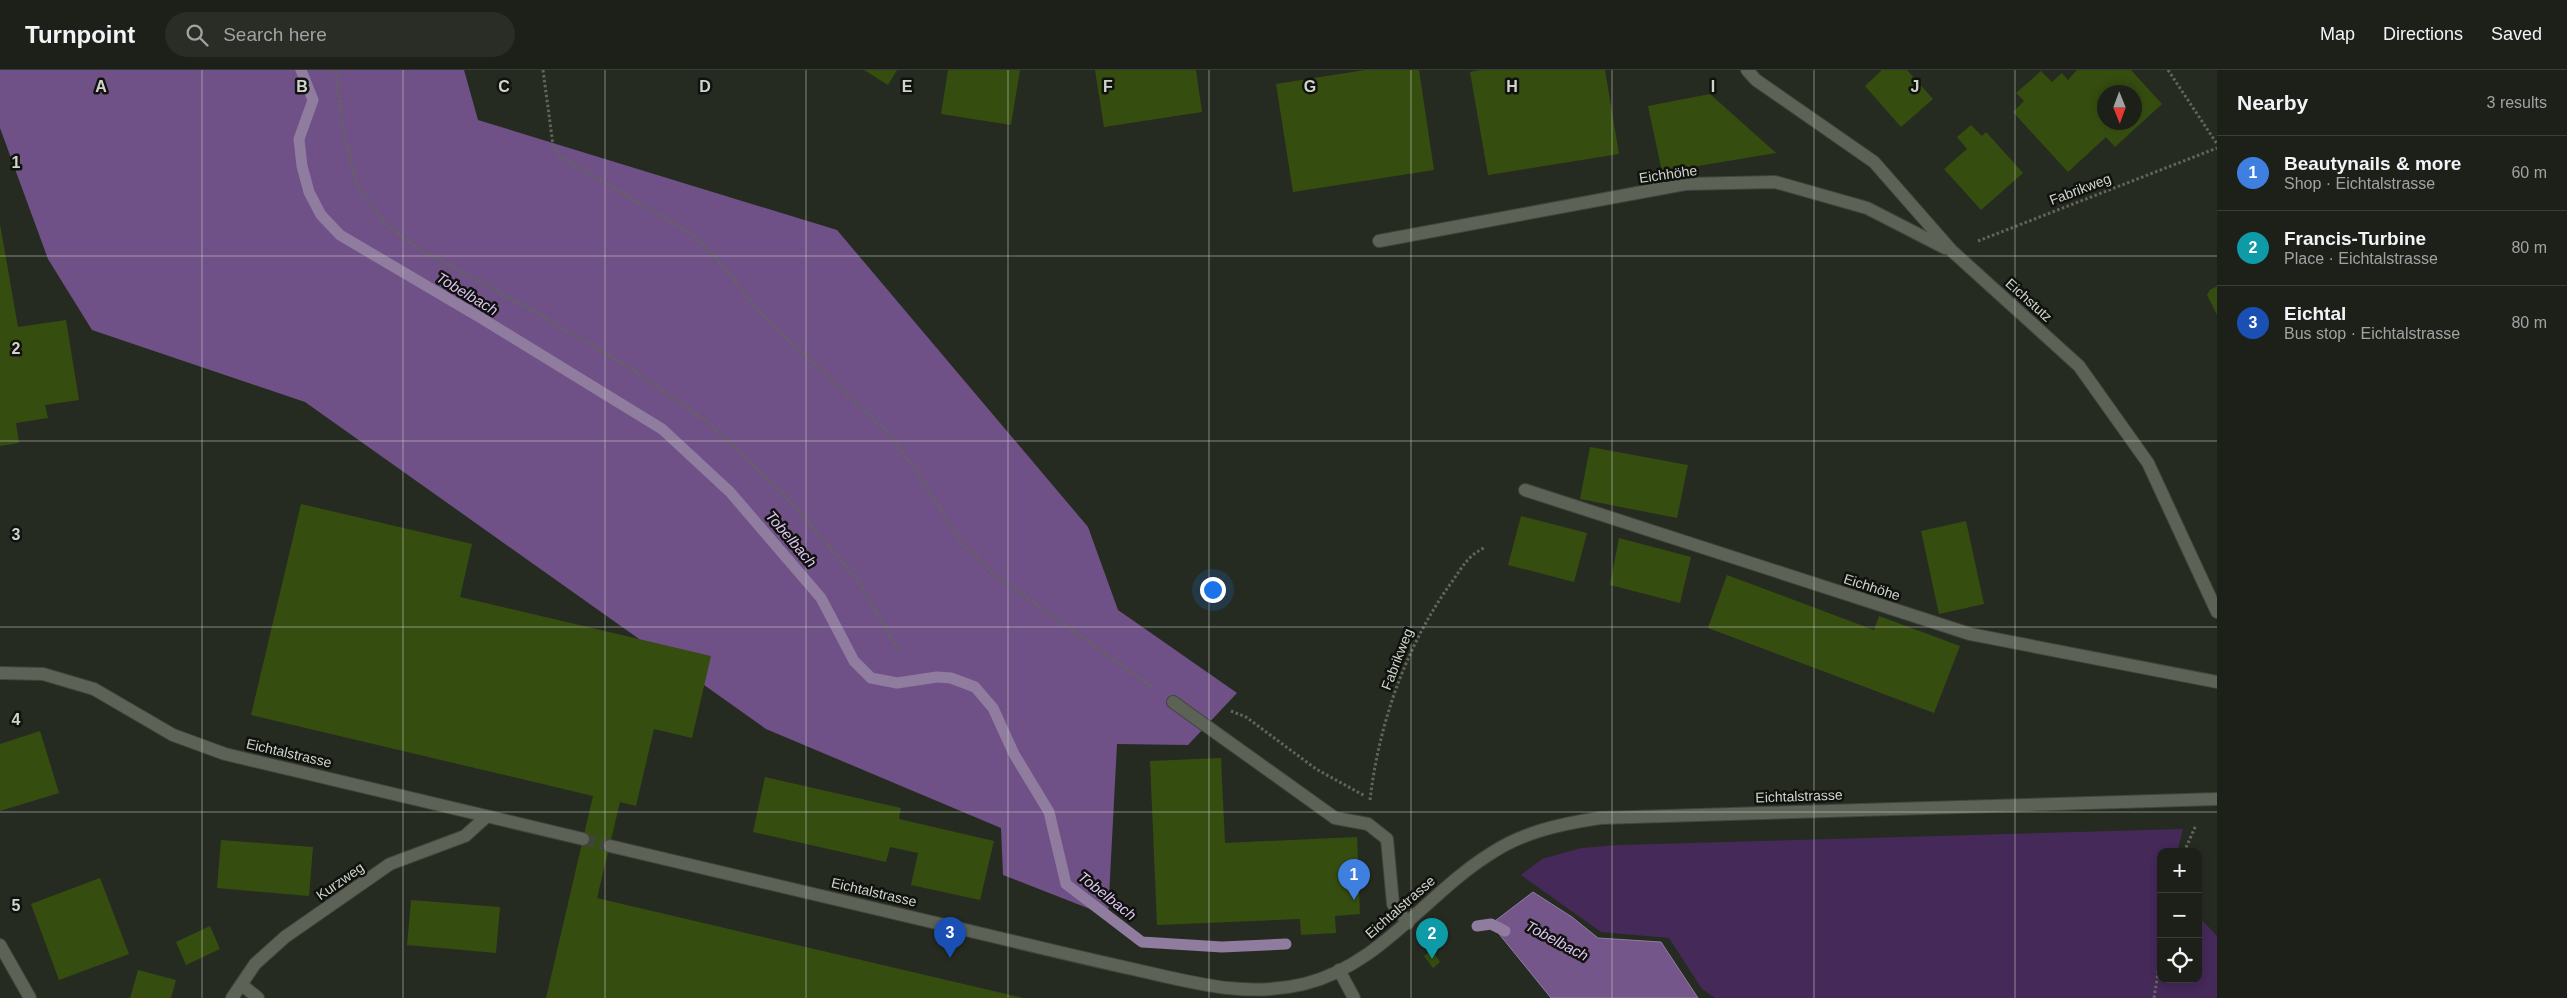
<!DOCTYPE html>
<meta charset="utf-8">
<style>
body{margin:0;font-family:Arial,sans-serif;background:#292d26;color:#f1f3f6}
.controls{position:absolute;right:15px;bottom:15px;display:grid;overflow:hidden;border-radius:10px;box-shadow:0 2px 8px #0003}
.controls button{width:45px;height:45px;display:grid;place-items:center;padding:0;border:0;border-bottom:1px solid #3a3e38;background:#1c2019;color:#f1f3f6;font:25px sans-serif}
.compass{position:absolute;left:2097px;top:15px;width:45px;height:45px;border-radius:50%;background:#1c2019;box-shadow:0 2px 8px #0003;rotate:179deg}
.you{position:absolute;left:1212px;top:519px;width:18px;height:18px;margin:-12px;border:4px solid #fff;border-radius:50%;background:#1a73e8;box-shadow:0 0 0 8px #1a73e833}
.badge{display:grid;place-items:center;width:32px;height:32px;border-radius:50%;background:#b45309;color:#fff;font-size:16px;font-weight:700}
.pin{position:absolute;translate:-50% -41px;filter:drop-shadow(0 1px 2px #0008)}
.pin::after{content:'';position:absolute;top:26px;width:18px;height:15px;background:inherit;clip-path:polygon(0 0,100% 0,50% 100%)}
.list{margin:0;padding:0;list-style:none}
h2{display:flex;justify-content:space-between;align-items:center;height:65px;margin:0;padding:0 20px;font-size:21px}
h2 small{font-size:16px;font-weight:400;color:#a0a3a2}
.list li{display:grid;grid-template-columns:32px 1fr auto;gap:15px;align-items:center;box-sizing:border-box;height:75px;padding:0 20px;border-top:1px solid #3a3e38}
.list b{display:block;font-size:19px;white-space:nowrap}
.list p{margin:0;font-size:16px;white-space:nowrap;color:#a0a3a2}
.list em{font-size:16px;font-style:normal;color:#a0a3a2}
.icon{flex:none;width:28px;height:28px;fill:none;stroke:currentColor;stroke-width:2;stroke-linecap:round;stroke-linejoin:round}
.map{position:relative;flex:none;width:2217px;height:928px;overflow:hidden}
header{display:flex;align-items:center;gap:30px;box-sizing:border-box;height:70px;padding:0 25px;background:#1c2019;border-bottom:1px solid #3a3e38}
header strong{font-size:24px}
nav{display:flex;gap:28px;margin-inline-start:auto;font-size:18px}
.search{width:350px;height:45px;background:#292d26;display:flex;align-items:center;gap:12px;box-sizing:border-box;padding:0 18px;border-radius:28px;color:#a0a3a2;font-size:19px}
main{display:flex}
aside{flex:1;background:#1c2019}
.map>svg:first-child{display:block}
</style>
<header>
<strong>Turnpoint</strong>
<div class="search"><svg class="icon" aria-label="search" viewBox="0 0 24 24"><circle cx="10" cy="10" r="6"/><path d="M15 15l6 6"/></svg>Search here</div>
<nav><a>Map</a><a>Directions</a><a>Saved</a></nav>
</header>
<main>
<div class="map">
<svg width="2217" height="928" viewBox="0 0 2217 928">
<rect width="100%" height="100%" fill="#262b21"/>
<polygon fill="#452959" points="2183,759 2177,782 2161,782 2161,909 2198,909 2198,846 2217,866 2217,928 1715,928 1702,919 1669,868 1601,862 1521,805 1542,789 1581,778 1620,775"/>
<polygon fill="#705187" points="0,0 464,0 478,50 837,160 1088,457 1118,540 1237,623 1188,675 1117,674 1108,846 1003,805 1001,758 766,659 305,332 92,260 48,189 0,58"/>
<polygon fill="#74568b" stroke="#907c9f" points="1533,822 1572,847 1598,868 1661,872 1698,928 1551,928 1491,854"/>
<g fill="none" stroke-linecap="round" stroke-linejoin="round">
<g stroke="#907c9f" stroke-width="11">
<polyline points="301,0 313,30 299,69 302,96 309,122 321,145 340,165 481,248 662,359 730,422 821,528 854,591 871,608 897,613 937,607 951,608 975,617 993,638 1014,684 1049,742 1066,814 1142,872 1222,877 1286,874"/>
<polyline points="1477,856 1491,854 1505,861"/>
</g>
</g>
<g fill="#364d10" fill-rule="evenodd">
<polygon points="864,0 897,0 888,15"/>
<polygon points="948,0 1020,0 1011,55 941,44"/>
<polygon points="1095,0 1196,0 1202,42 1104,57"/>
<polygon points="1365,0 1419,0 1434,100 1293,122 1276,14"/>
<polygon points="1480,0 1605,0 1619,84 1488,105 1470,2"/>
<polygon points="1882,0 1907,0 1933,29 1901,57 1865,16"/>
<path d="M 2077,0 L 2131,0 L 2162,34 L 2115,77 L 2106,67 L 2068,102 L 2013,42 L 2024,31 L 2016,23 L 2041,1 L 2052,12 L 2062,3 L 2068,10 ZM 2104,22 L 2134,22 L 2134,52 L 2104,52 Z"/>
<polygon points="1710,24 1776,83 1662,102 1648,36"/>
<polygon points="1971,55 1982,66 1986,62 2023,103 1981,140 1944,99 1967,79 1957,67"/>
<polygon points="0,154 18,257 66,250 79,330 45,335 48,348 16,353 19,373 0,376"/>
<polygon points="2217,216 2217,245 2207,225 2210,220"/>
<polygon points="1590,377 1688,395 1677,448 1580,429"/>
<polygon points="301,434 472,474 460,527 711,586 692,668 654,659 636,736 620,732 597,828 1023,928 546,928 593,726 251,645"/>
<polygon points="1521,446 1587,463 1574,512 1508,495"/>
<polygon points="1966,451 1984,534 1939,544 1921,461"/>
<polygon points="1619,468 1691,487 1680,533 1610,515"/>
<polygon points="1727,505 1874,560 1879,546 1960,576 1934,643 1708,558"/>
<polygon points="40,661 59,723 0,741 0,674"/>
<polygon points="1221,688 1225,773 1357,767 1360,844 1335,846 1336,863 1301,865 1300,849 1157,855 1150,691"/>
<polygon points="765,707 901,738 899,749 994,771 980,830 911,815 918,783 890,777 886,792 753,762"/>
<polygon points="221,770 313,777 309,826 217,818"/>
<polygon points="100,808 129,884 59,910 31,834"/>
<polygon points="411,830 500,837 496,883 407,875"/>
<polygon points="210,856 220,879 186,895 176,872"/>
<polygon points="1432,880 1440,892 1433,898 1424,886"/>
<polygon points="138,900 176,910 171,928 130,928"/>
</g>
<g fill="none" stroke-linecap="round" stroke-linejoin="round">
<polyline stroke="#40443b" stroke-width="12" stroke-dasharray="12 6" stroke-linecap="butt" points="583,769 610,776"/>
<defs>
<g id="service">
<polyline points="1173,632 1335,748 1368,754 1387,769 1393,834 1408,853"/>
<polyline points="1339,900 1354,928"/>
<polyline points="242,915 258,928"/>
</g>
<g id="minor">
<polyline points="1747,0 1756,10 1874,92 1952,181 2079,296 2148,393 2217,542"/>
<polyline points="1379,171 1685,114 1775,112 1867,138 1945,178"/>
<polyline points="1525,420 1970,564 2217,612"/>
<polyline points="0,603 43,604 94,619 173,665 225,684 583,769"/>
<path d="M 610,776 C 735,806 862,835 987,865 C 1037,877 1087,889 1137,900 C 1194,913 1246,928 1304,914 C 1381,895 1426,824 1490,784 C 1523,762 1560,754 1600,748 L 2217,729"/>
<polyline points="232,928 255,894 285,867 390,794 465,766 486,747"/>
</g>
<polyline id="tertiary" points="0,875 30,928"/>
</defs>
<use href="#service" stroke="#41453d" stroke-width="14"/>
<use href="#minor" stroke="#41453d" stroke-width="14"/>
<use href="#tertiary" stroke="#41453d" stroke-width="14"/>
<g stroke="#61665d" stroke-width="3" stroke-dasharray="2.5 2.5" stroke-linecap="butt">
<polyline points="336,0 343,58 356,113 383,151 416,177 526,237 629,297 706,351 785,425 858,510 900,583"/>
<polyline points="543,0 553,75 559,86 692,164 725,198 760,243 886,361 914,397 961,472 995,505 1153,618"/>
<polyline points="2168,0 2217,74"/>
<polyline points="1978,171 2217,78"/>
<polyline points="1231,641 1246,647 1316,699 1365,726"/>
<path d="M 1370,730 C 1379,653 1406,576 1451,513 C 1462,498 1467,486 1484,478"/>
<polyline points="2184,782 2196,755"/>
<polyline points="2154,928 2161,883"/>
</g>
<use href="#service" stroke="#5d6257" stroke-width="12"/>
<use href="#minor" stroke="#5d6257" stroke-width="12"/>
<use href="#tertiary" stroke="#5d6257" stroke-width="12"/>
</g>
<path fill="none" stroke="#d1d4cd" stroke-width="1" stroke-opacity="0.55" d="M 202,0 L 202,928M 403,0 L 403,928M 605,0 L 605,928M 806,0 L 806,928M 1008,0 L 1008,928M 1209,0 L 1209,928M 1411,0 L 1411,928M 1612,0 L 1612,928M 1814,0 L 1814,928M 2015,0 L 2015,928M 0,186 L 2217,186M 0,371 L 2217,371M 0,557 L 2217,557M 0,742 L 2217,742"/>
<g text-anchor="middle" stroke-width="5" stroke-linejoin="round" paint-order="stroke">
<g font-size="14" fill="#d1d4cd" stroke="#10120e">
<text transform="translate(1668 104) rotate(-8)" y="5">Eichhöhe</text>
<text transform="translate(2080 119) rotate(-21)" y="5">Fabrikweg</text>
<text transform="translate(2029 230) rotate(42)" y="5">Eichstutz</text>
<text transform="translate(1872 517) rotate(18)" y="5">Eichhöhe</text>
<text transform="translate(1397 589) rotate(-69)" y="5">Fabrikweg</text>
<text transform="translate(289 683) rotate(13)" y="5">Eichtalstrasse</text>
<text transform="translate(1799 726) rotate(-2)" y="5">Eichtalstrasse</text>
<text transform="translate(340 811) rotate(-35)" y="5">Kurzweg</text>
<text transform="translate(874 822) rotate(13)" y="5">Eichtalstrasse</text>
<text transform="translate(1400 837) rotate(-41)" y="5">Eichtalstrasse</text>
</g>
<g font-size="15" font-style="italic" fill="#dec4f4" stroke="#10120e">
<text transform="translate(467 224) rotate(31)" y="5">Tobelbach</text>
<text transform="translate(791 469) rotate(49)" y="5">Tobelbach</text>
<text transform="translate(1107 826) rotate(38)" y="5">Tobelbach</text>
<text transform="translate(1557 871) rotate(28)" y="5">Tobelbach</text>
</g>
</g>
<g font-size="16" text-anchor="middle" font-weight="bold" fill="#d1d4cd" stroke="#10120e" stroke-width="5" stroke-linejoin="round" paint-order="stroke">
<text x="101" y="22">A</text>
<text x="302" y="22">B</text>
<text x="504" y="22">C</text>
<text x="705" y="22">D</text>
<text x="907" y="22">E</text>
<text x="1108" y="22">F</text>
<text x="1310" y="22">G</text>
<text x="1512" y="22">H</text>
<text x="1713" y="22">I</text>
<text x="1915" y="22">J</text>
<text x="16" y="98">1</text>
<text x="16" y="284">2</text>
<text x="16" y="470">3</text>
<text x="16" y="655">4</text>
<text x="16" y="841">5</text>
</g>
</svg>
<div class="controls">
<button>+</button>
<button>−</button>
<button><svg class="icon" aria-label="locate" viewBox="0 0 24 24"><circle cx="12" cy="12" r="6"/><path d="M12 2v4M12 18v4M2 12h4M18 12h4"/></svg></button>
</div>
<svg class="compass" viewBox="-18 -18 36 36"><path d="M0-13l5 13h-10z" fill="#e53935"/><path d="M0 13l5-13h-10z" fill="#a0a3a2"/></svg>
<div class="you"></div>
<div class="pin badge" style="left:1354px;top:830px;background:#3f7fe0">1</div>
<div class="pin badge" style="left:1432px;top:889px;background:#0f9aa8">2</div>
<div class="pin badge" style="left:950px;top:888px;background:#1a4fb4">3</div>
</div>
<aside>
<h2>Nearby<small>3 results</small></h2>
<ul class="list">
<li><span class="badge" style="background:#3f7fe0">1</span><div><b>Beautynails &amp; more</b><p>Shop · Eichtalstrasse</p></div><em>60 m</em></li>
<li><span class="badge" style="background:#0f9aa8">2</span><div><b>Francis-Turbine</b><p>Place · Eichtalstrasse</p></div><em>80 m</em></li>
<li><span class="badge" style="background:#1a4fb4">3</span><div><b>Eichtal</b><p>Bus stop · Eichtalstrasse</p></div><em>80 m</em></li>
</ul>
</aside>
</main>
